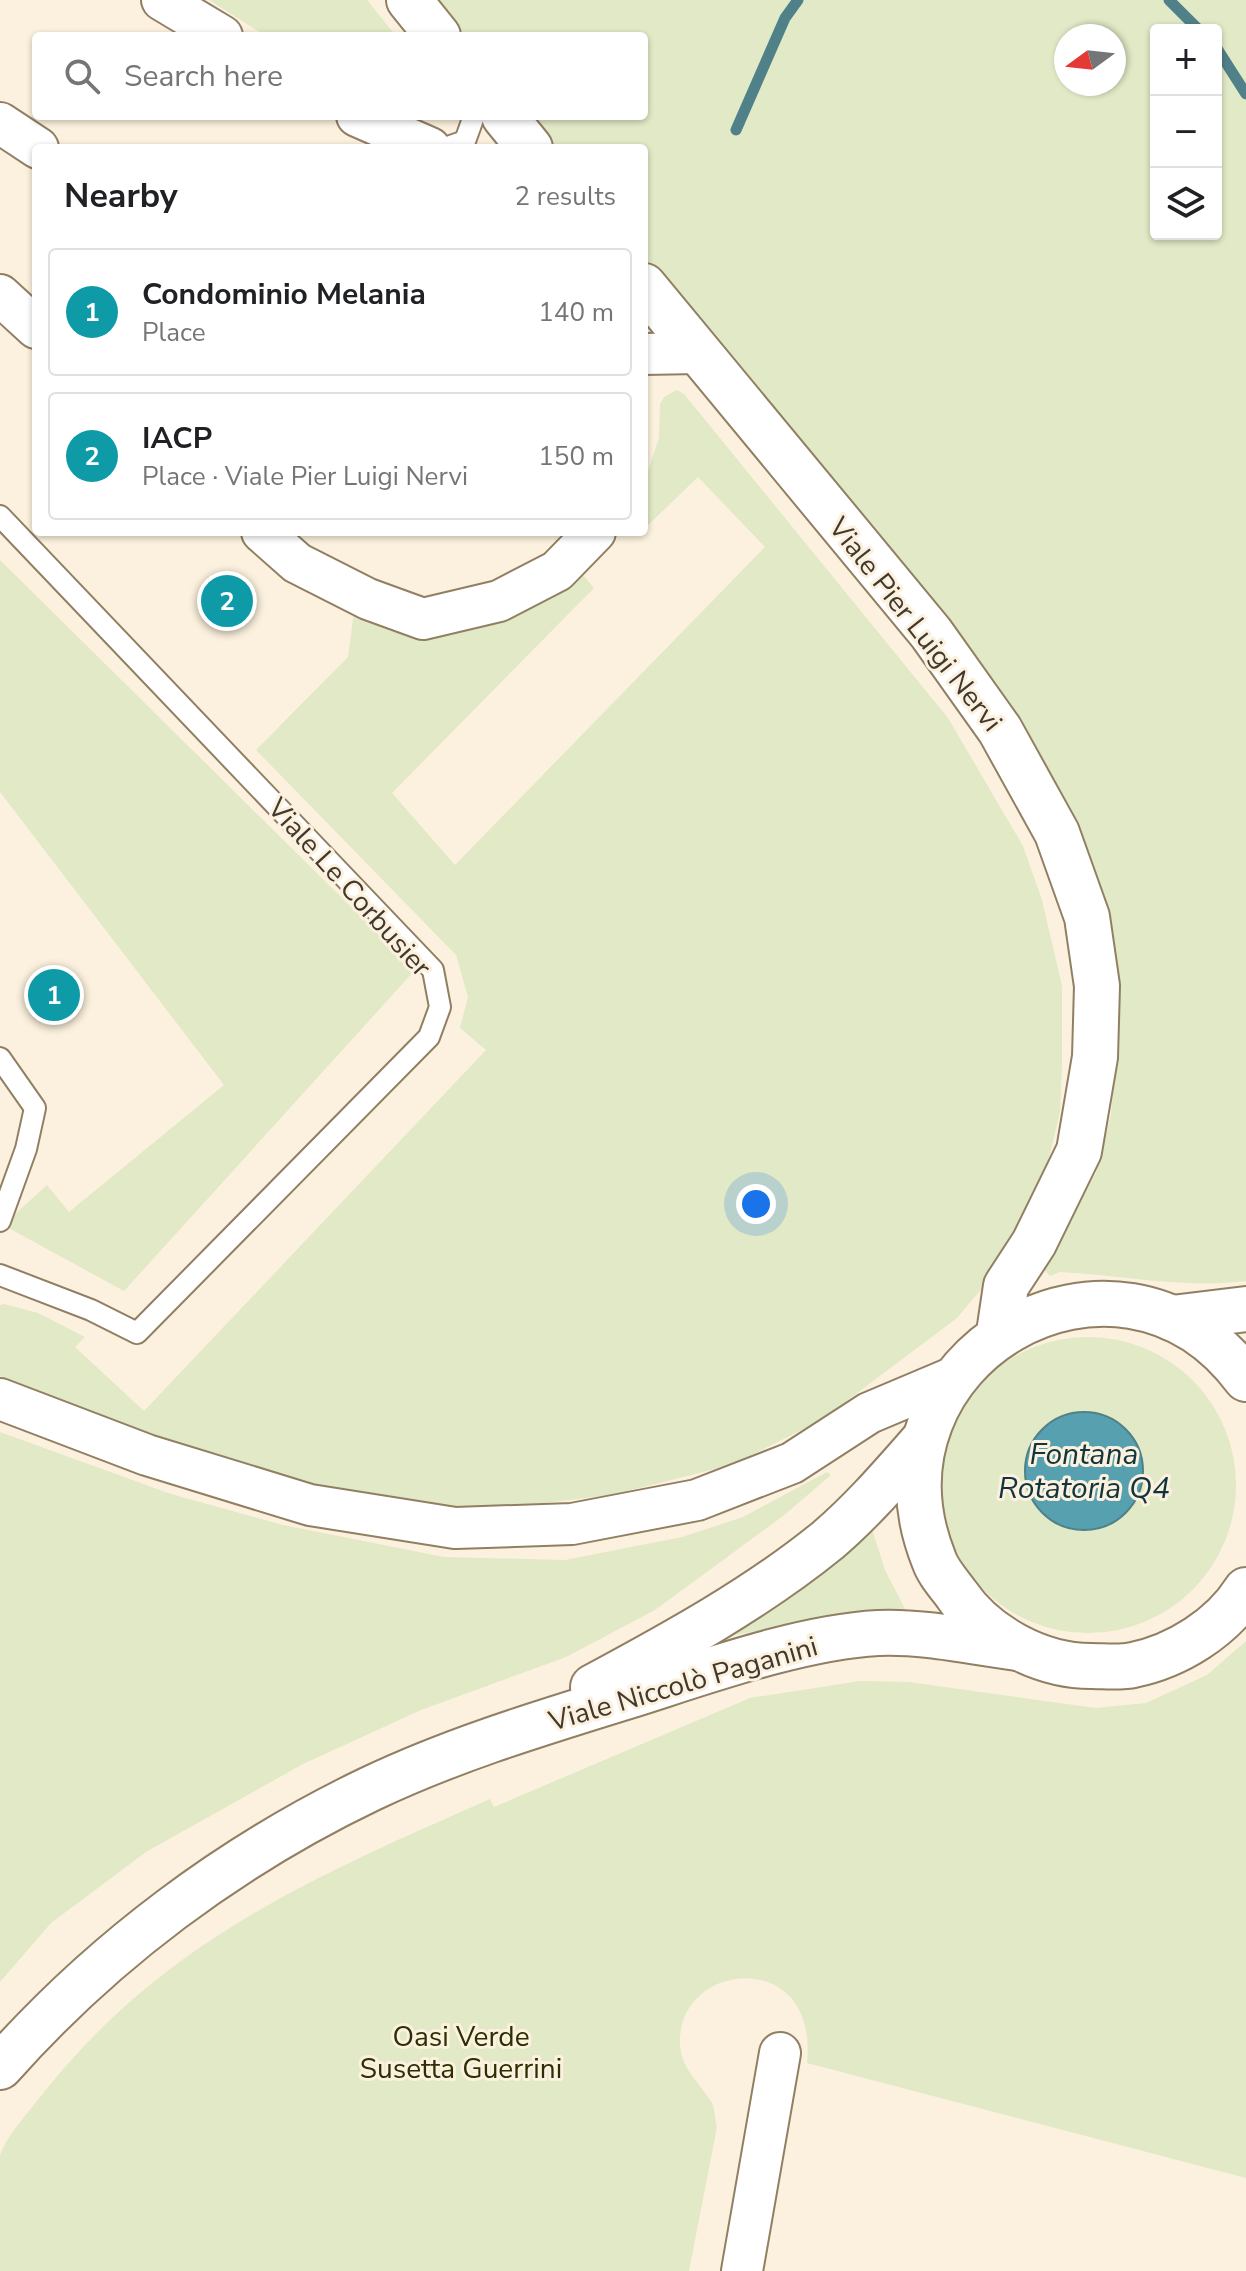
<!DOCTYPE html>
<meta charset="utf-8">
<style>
body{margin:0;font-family:"Nunito Sans",sans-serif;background:#f2f2f2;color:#202124}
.controls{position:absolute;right:24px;top:24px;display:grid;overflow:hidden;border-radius:8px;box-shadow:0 2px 6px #0004}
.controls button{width:72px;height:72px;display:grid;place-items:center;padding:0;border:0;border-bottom:2px solid #e0e0e0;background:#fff;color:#202124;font:40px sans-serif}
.compass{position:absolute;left:1054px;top:24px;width:72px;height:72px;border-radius:50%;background:#fff;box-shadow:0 2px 6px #0004;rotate:255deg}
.you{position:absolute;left:756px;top:1204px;width:28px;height:28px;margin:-20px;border:6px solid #fff;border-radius:50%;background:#1a73e8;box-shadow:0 0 0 12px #1a73e833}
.badge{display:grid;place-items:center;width:52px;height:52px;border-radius:50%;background:#92771e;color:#fff;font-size:26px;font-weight:700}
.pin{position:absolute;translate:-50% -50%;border:4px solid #fff;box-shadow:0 2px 8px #0006}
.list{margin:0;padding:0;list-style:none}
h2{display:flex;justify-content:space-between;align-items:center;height:104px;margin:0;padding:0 32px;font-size:34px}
h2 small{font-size:26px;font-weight:400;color:#757577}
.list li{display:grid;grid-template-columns:52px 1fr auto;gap:24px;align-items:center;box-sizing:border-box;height:128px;margin:0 16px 16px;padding:0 16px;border:2px solid #e0e0e0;border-radius:8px}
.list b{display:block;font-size:30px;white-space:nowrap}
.list p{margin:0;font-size:26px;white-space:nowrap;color:#757577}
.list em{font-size:26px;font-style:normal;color:#757577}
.icon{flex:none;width:44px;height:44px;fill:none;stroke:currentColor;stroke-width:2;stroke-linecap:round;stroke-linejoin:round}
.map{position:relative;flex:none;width:1246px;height:2271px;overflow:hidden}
.search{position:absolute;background:#fff;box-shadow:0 2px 6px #0004;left:32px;top:32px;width:616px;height:88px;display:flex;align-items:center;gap:20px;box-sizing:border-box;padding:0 28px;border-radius:8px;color:#757577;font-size:30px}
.panel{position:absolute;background:#fff;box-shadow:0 2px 6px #0004;left:32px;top:144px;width:616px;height:392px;border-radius:8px}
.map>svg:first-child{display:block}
</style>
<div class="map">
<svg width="1246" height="2271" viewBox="0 0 1246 2271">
<rect width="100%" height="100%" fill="#fcf1de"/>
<g fill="#e1e9c6" fill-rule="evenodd">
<polygon points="209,0 367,0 396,36 266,36"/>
<path d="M 437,0 L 1246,0 L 1246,1281 C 1183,1289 1122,1275 1060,1272 L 1050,1276 L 1043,1268 L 1096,1173 L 1111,1115 L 1118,1030 L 1115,950 L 1096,878 L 885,554 L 644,257 L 644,148 L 556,148 L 530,116 L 644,116 L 644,36 L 465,36 ZM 1156,30 L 1216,30 L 1216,234 L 1156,234 ZM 1066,36 L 1114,36 L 1114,84 L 1066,84 Z"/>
<polygon points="677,390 684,394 948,718 1023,846 1042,900 1062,986 1062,1065 1060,1112 1035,1216 1006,1260 957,1318 820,1421 731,1465 611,1495 477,1511 287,1480 121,1429 0,1376 0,1305 4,1304 38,1313 85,1337 75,1347 144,1411 486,1050 460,1028 468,997 456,955 256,750 348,657 354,612 571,585 583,575 594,588 392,793 455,865 765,547 698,477 644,529 644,483 659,438 660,404 664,397"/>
<polygon points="0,560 415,970 124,1291 3,1225 47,1185 69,1212 224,1085 0,792"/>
<circle cx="1088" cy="1485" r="148"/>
<polygon points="0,1432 171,1494 283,1525 444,1557 565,1560 682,1537 743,1517 827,1472 831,1475 783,1516 655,1610 566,1657 421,1710 303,1764 146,1852 51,1923 0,1982"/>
<polygon points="871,1526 885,1570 907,1613 819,1619 705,1641"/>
<path d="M 1246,1641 L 1246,2178 L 807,2063 C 819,1948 682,1960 680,2039 C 679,2068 698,2080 712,2103 C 715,2109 715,2120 717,2127 L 689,2271 L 0,2271 C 0,2243 0,2179 0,2156 C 5,2137 33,2107 45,2091 C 168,1938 316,1876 490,1799 L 494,1807 L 750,1698 L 860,1681 L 909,1682 L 1096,1708 L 1146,1703 L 1207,1675 Z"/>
</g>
<circle fill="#56a0b0" stroke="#508189" stroke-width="2" cx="1084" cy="1471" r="59"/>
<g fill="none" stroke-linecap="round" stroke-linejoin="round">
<g stroke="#508189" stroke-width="11">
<polyline points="1169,0 1199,30"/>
<polyline points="1216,47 1246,94"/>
<polyline points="736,130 785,18 798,0"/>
</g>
<defs>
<g id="lane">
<polyline points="445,148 465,141 474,116"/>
<polyline points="0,516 433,970 440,1007 429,1037 137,1333 91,1310 0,1275"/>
<polyline points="0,1058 35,1108 26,1149 0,1221"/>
</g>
<g id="street">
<polyline points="162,0 222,36"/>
<polyline points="357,116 430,148"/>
<polyline points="0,123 38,148"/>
<polyline points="0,295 36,328"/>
<polyline points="644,354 698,353"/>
<polyline points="262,532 297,563 368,599 423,619 499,601 557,571 595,532"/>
<polyline points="0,1399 147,1455 310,1505 455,1528 572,1524 697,1500 792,1463 869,1413 952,1378"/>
<polyline points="742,2271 780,2053"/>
</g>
<g id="secondary">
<polyline points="409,0 438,36"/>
<polyline points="504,116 530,148"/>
<polyline points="644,286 931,633 1000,730 1057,833 1087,917 1097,986 1095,1057 1079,1151 1034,1243 1006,1286 999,1333"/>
<polyline points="1172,1318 1246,1309"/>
<path d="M 1246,1379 C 1117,1206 853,1359 934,1560 C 938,1572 949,1584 957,1595 C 985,1636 1040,1666 1091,1666 C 1104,1666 1120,1668 1133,1665 C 1177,1656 1222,1628 1246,1590"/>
<path d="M 593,1687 C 673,1644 757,1598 828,1540 C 863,1510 892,1476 922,1442"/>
<path d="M 0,2067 C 103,1951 230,1856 370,1789 C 456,1748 548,1721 638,1693 C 710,1670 803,1637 878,1633 C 924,1631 972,1642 1017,1648"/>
</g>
</defs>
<use href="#lane" stroke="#917f63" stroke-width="24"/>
<use href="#street" stroke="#917f63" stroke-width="44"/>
<use href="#secondary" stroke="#917f63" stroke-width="48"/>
<use href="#lane" stroke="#fff" stroke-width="20"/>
<use href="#street" stroke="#fff" stroke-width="40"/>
<use href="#secondary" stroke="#fff" stroke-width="44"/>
</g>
<g text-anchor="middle" stroke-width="6" stroke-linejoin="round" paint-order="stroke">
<g font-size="28" fill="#41392d" stroke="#fcf1de">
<text transform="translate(916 624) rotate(52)" y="10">Viale Pier Luigi Nervi</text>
<text transform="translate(350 887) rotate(48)" y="10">Viale Le Corbusier</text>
<text transform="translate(683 1683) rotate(-16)" y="10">Viale Niccolò Paganini</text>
</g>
<g font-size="28" fill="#2a3003" stroke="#fcf1de">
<text x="461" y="2046">Oasi Verde<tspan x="461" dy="32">Susetta Guerrini</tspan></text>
</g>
<g font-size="30" font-style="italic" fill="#11353d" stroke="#fcf1de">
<text x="1084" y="1464">Fontana<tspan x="1084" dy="34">Rotatoria Q4</tspan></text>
</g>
</g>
</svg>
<div class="controls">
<button>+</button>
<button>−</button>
<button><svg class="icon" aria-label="layers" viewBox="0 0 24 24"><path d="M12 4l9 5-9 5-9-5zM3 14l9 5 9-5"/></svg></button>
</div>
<svg class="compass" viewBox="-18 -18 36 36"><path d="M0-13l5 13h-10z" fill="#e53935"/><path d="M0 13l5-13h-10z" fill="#757577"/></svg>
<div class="you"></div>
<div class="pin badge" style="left:54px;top:995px;background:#0f9aa8">1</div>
<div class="pin badge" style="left:227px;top:601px;background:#0f9aa8">2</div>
<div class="search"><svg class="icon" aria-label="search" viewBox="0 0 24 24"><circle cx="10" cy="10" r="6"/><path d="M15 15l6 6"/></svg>Search here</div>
<section class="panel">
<h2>Nearby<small>2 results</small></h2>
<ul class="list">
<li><span class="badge" style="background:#0f9aa8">1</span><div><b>Condominio Melania</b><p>Place</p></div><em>140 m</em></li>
<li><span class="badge" style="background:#0f9aa8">2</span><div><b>IACP</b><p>Place · Viale Pier Luigi Nervi</p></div><em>150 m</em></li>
</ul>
</section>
</div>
